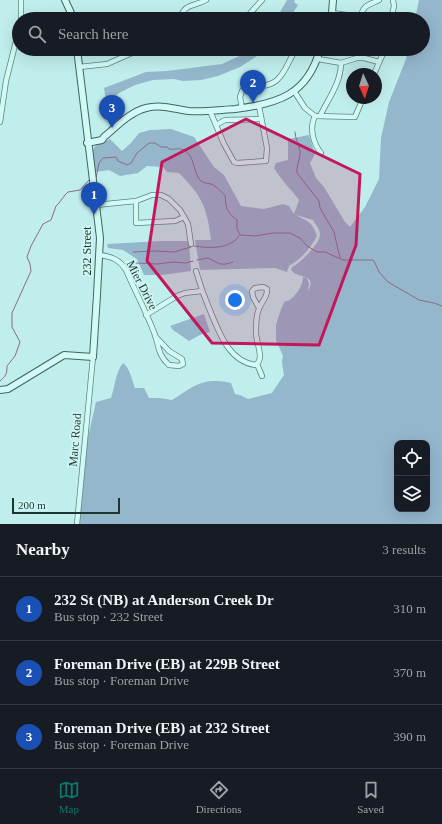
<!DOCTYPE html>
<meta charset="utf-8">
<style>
body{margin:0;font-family:Georgia,serif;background:#242831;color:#f1f3f6}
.controls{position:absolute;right:12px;bottom:12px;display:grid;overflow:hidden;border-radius:8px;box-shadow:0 4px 16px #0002}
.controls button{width:36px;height:36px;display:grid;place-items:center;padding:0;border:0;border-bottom:1px solid #363941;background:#171b24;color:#f1f3f6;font:20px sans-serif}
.compass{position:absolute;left:346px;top:68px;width:36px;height:36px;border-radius:50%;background:#171b24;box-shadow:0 4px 16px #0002;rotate:176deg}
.scale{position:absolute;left:12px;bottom:10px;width:108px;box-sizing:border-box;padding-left:4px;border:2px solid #1c3730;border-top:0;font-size:11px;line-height:14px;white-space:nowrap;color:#1c3730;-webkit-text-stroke:3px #d0f6f4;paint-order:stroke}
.you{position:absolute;left:235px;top:300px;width:14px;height:14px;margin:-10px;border:3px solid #fff;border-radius:50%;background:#1a73e8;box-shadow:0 0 0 6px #1a73e833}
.badge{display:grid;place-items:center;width:26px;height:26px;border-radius:50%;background:#0f766e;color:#fff;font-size:13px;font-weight:700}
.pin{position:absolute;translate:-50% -33px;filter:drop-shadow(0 1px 2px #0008)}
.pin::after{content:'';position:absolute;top:21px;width:14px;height:12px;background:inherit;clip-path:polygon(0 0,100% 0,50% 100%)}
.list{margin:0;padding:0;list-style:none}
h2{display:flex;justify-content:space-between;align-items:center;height:52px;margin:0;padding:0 16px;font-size:17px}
h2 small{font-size:13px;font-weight:400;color:#9ea1a6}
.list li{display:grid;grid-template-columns:26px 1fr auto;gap:12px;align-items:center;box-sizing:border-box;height:64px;padding:0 16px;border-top:1px solid #363941}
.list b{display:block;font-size:15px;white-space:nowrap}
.list p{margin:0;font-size:13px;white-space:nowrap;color:#9ea1a6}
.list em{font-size:13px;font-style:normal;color:#9ea1a6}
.icon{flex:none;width:22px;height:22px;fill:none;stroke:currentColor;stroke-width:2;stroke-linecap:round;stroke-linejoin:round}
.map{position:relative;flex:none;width:442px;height:524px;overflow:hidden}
.search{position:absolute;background:#171b24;box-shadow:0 4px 16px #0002;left:12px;right:12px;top:12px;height:44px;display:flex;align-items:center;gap:10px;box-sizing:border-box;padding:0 14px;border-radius:22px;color:#9ea1a6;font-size:15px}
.sheet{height:244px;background:#171b24}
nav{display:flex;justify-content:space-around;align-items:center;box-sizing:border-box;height:56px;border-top:1px solid #363941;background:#171b24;font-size:11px;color:#9ea1a6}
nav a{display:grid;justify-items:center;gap:2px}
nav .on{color:#0f766e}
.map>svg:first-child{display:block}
</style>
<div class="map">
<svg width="442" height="524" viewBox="0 0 442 524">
<rect width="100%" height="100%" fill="#c0eeec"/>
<g fill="#94b7cc" fill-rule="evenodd">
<polygon points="287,0 295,0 294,2 298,5 289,19 276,19"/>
<path d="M 419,0 L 442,0 L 442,524 L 77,524 L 83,460 L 96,402 L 111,398 C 115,387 115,373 123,363 C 130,368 132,380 135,388 L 144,388 L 149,398 L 160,398 L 172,400 C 195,386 202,377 231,383 L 235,394 L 240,395 L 248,399 L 272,393 L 284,375 L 282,362 L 283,356 L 276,340 L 276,325 L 281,309 L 285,301 L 288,301 C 296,296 303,286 303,277 L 307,278 L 309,284 L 308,291 C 318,273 297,279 291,270 L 292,267 C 300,263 320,244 320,234 C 320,229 315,224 313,220 L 296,215 C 308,222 312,221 317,236 C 311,248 300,260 289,266 L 287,272 L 275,268 L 200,270 L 195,240 L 211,240 C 207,207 202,196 179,173 L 167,172 L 163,167 L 147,166 L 138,173 L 120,176 L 109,170 L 95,172 L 93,150 L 95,146 L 110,139 L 122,151 L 131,143 L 139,133 L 150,130 L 171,129 L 194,137 L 214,167 L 224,175 L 241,206 L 264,209 L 283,204 L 289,206 L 294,214 L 299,200 C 291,189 281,180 274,168 L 276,163 L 288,160 L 288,139 L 309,135 L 315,154 L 310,163 L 316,178 L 324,187 L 345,222 L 350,227 L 365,207 L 379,179 L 381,138 L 389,102 L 406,59 L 408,49 L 423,49 L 423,28 L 426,29 L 427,27 L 423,26 L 423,19 L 415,19 ZM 397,443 L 427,443 L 427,509 L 397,509 Z"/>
<polygon points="250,49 268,49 240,67 218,76 201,80 183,81 174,79 153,80 135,85 119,93 111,101 106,102 104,88 146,72 167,71 222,64 246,53"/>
<polygon points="161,241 189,241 191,271 162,275 144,275 137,259 123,250 108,248 107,244"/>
<polygon points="204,314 210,332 200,335 189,341 173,330 170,326"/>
</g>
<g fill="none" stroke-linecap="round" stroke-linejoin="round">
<g stroke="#8e6a8e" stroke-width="1">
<path d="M 295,132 C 295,139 299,144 300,151 C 301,158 296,165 297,173 L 319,201 L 320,208 L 334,232 L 340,258"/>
<path d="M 96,178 L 99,163 L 103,158 L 116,157 L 118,161 L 127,165 L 131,163 L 137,153 L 149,143 L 155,143 L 161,147 L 167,147 L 169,149 C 173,150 178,148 181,149 C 196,154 192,171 200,180 C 203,183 206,183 211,184 C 216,186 222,192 225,196 C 226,199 225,202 226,205 C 227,212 232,216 237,220 L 237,229 L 240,235 L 256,236 L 272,233 L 290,233 L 300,238 L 307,246 L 317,252 L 325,252 L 343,260 L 372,260 L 374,261 L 379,272 L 388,282 L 419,300 L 434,303 L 442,306"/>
<path d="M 194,246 C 209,248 229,250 239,236"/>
<polyline points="133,252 155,251 174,252 191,247"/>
<path d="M 197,260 L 208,258 C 220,263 219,267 233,262"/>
<polyline points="135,263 157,264 174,262 186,263 193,261"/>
<path d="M 0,381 C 6,376 7,374 7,366 L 15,356 L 20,342 L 12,327 L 12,313 L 31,271 L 30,264 L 27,257 L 31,246 L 43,224 L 51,220 L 56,206 L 59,203 L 65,195 L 68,192 L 80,190 L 89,180"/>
</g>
<defs>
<g id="street">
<polyline points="21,0 21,19"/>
<polyline points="332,13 376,19"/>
<path d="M 361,16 C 363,5 369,5 379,0"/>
<path d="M 180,19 C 184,3 194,7 206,0"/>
<polyline points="245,19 262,0"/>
<polyline points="391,19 394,6 393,0"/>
<polyline points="318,59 341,63 357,58 364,58 379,62"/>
<polyline points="79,67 107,64 132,53 170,49"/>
<polyline points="374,74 385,49"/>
<polyline points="294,91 305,108 315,116 355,117 363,98"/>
<path d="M 242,108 L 240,97 L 242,91 C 249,86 259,87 267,85 C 283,82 288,61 296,49"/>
<polyline points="210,111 224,144 234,162 237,163 266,161 267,148 259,106"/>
<path d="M 315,116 C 309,128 313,143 321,153"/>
<path d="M 320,116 C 328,99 341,83 341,63"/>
<polyline points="0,122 6,81 19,29"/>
<polyline points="216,125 225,120 261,119"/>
<polyline points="136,201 136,223 175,221 184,217"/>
<polyline points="96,205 136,201 152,195 161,195 169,199 180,210 188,224 191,244"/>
<path d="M 100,255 C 112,257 119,259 126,270 C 135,291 147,313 155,335 C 159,347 158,355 169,365 L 179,366 L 183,364 L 182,359 L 169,351 L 155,336"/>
<path d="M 196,271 C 200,285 205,299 211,313 C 220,334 229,361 255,365 C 266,360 255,341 256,331 C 256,324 256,315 259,309 C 261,302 268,297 267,289 L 263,287 L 255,288 L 252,291 L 253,297 L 259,308"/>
<polyline points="146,315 177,296 185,293 202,291"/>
<polyline points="257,364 262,376"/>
<polyline points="77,524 93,357"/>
</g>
<g id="secondary">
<polyline points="65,0 71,13 72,19"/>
<polyline points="330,19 332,13 333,0"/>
<path d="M 87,143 L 102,140 L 104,137 C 116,127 130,112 146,108 C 161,104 174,109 189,111 C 204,112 219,110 235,109 C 277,104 308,95 320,49"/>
<polyline points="0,390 8,389 64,355 93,357 97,295 100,238 77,49"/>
</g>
</defs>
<use href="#street" stroke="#58887d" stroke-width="6"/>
<use href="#secondary" stroke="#3b695e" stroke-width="8"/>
<use href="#street" stroke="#d3f9f7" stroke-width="4.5"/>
<use href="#secondary" stroke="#d3f9f7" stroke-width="6"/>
</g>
<path fill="#c2185b" fill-opacity="0.2" stroke="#c2185b" stroke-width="3" stroke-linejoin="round" d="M 246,119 L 360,174 L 356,245 L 319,345 L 212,343 L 147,261 L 162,162 Z"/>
<g text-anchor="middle" stroke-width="3.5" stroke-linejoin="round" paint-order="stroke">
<g font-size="12" fill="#1c3730" stroke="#d0f6f4">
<text transform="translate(87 251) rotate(-90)" y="4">232 Street</text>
<text transform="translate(142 285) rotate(63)" y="4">Mier Drive</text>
<text transform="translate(75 440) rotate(-85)" y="4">Marc Road</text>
</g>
</g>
</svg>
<div class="controls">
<button><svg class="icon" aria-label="locate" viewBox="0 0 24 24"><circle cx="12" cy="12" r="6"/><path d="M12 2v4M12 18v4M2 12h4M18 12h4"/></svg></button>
<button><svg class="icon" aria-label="layers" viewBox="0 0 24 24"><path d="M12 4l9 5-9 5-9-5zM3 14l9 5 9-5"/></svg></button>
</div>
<svg class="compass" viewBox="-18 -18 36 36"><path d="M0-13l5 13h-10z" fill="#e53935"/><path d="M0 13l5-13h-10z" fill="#9ea1a6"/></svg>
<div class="scale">200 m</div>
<div class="you"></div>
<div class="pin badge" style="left:94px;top:215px;background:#1a4fb4">1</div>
<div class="pin badge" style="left:253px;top:103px;background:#1a4fb4">2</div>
<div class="pin badge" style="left:112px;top:128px;background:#1a4fb4">3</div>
<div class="search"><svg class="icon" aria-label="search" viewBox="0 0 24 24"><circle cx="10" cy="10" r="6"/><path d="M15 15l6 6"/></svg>Search here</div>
</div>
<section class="sheet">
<h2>Nearby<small>3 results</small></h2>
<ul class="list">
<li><span class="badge" style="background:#1a4fb4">1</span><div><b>232 St (NB) at Anderson Creek Dr</b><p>Bus stop · 232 Street</p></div><em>310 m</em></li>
<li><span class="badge" style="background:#1a4fb4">2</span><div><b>Foreman Drive (EB) at 229B Street</b><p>Bus stop · Foreman Drive</p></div><em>370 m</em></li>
<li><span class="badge" style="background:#1a4fb4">3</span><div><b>Foreman Drive (EB) at 232 Street</b><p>Bus stop · Foreman Drive</p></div><em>390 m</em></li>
</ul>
</section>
<nav>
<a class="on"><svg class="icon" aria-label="map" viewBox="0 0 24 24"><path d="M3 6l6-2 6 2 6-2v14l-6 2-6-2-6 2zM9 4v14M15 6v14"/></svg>Map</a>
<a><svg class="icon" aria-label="directions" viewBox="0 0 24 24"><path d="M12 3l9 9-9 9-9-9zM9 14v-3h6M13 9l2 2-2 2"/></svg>Directions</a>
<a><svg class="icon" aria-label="saved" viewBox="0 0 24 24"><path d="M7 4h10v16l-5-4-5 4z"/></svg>Saved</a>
</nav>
